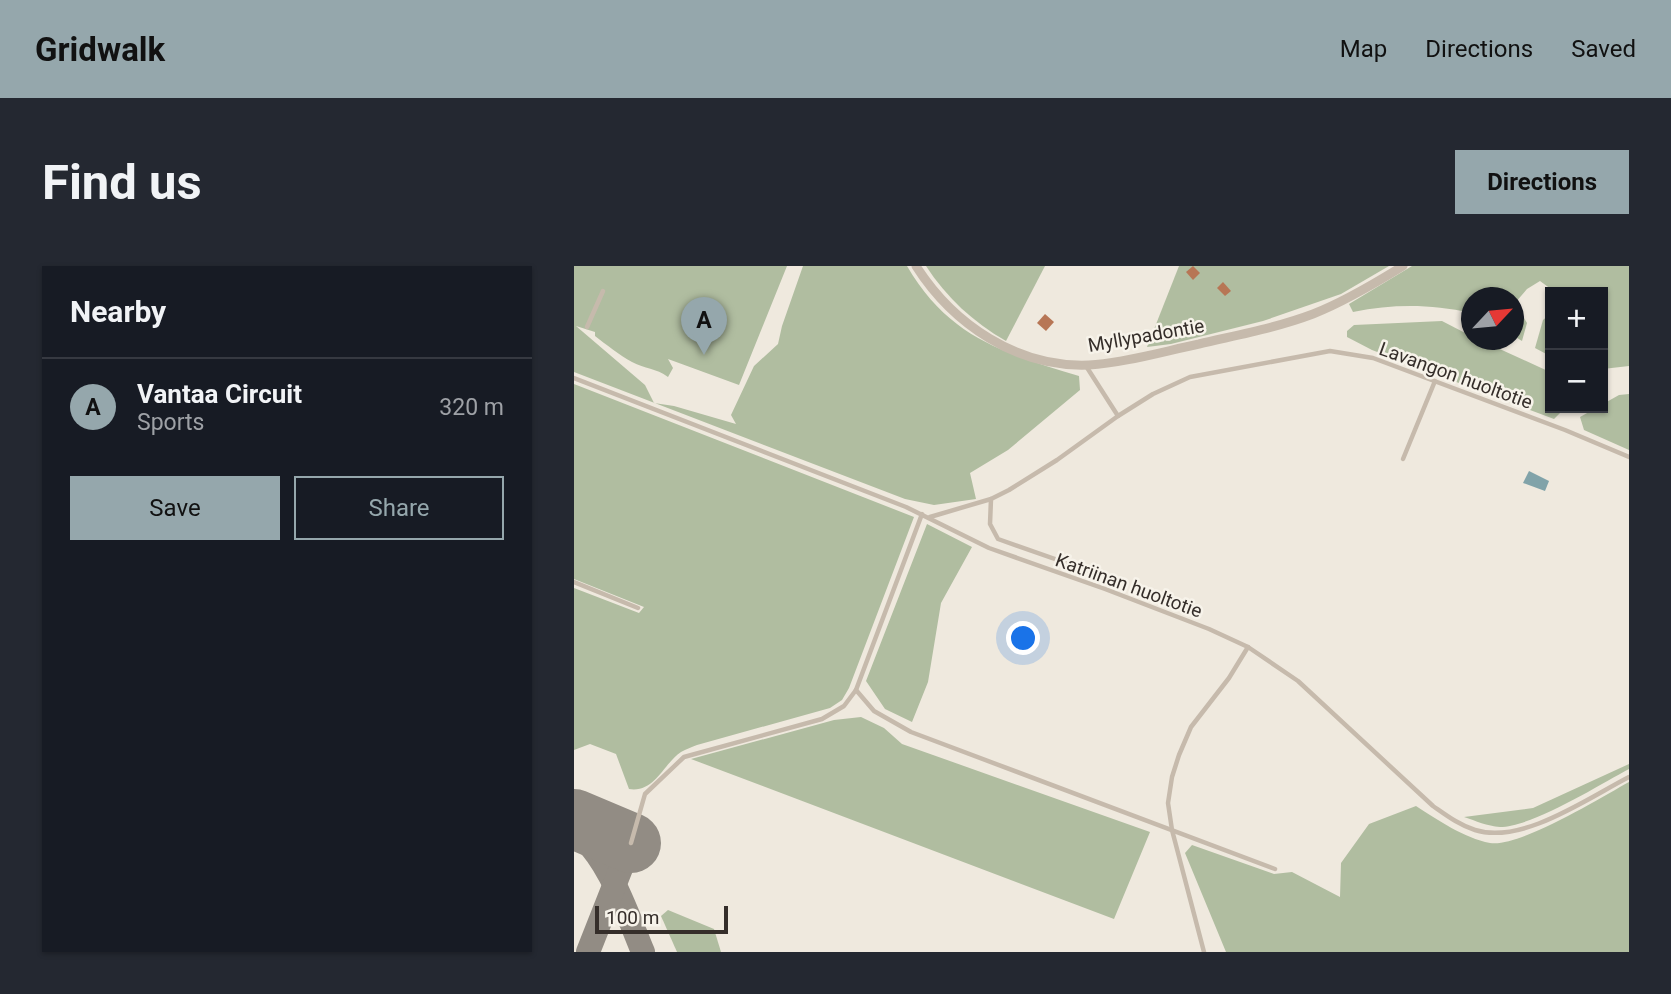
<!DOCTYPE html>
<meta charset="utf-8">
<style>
body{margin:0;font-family:Roboto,sans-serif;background:#242831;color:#f1f3f6}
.controls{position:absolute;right:21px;top:21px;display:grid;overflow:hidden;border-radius:0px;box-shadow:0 2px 5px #0004}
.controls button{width:63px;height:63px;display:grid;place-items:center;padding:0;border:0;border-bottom:2px solid #363941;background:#171b24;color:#f1f3f6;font:35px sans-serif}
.compass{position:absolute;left:887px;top:21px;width:63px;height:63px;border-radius:50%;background:#171b24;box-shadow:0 2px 5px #0004;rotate:64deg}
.scale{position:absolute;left:21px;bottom:18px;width:133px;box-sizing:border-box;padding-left:7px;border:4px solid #352e2a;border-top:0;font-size:19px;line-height:24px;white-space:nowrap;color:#352e2a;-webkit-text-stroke:5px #f7f3ea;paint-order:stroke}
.you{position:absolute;left:450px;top:373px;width:24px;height:24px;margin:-18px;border:5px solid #fff;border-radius:50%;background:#1a73e8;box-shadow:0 0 0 10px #1a73e833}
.badge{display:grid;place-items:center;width:46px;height:46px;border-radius:50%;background:#95a7ac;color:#111;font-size:23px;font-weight:700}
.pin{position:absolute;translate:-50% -58px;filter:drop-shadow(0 2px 4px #0008)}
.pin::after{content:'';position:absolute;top:37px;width:24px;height:21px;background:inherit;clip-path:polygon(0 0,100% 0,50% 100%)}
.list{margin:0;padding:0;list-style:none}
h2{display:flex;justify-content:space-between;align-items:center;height:91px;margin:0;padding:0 28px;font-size:30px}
h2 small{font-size:23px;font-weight:400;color:#9ea1a6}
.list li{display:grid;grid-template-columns:46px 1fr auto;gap:21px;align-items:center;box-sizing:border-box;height:98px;padding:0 28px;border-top:2px solid #363941}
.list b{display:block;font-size:26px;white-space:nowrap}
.list p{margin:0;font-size:23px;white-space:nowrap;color:#9ea1a6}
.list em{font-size:23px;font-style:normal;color:#9ea1a6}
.actions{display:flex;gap:14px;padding:21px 28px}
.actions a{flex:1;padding:16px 0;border:2px solid #95a7ac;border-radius:0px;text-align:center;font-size:24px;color:#95a7ac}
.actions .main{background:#95a7ac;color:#111}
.map{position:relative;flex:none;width:1055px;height:686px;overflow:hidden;border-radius:0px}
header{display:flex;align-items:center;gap:42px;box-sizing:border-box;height:98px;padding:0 35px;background:#95a7ac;color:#111}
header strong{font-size:33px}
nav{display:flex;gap:38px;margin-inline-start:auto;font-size:24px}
.intro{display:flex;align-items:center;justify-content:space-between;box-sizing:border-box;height:168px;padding:0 42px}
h1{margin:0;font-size:49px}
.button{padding:18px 32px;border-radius:0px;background:#95a7ac;color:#111;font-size:24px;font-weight:700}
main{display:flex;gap:42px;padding:0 42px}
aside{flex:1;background:#171b24;border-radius:0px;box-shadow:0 2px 5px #0004}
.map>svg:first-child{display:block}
</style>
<header>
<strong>Gridwalk</strong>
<nav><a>Map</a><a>Directions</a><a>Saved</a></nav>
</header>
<div class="intro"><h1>Find us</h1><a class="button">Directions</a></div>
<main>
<aside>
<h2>Nearby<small></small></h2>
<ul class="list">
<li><span class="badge">A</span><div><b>Vantaa Circuit</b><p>Sports</p></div><em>320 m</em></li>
</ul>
<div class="actions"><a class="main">Save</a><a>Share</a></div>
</aside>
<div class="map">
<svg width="1055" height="686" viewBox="0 0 1055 686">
<rect width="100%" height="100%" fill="#efe9de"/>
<g fill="#b0bda0">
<path d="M 0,0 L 213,0 L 165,119 L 94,93 L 99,102 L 94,111 C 82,102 71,103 58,96 C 45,89 33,79 21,70 L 21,66 L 2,60 L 71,119 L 80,137 L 100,140 L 162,158 L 157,149 L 180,100 L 204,78 L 208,60 L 229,0 L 333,0 C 375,72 430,87 505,110 L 506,124 L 434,184 L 396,207 L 402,233 L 360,239 L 331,233 L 0,106 Z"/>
<path d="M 352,0 L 471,0 L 432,75 C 399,56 373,32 352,0 Z"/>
<polygon points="605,0 815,0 767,28 689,55 597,78 573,81"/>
<path d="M 838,0 L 1055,0 L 1055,100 L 1029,103 L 1029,26 L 981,26 L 966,15 L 953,23 L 941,37 L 953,57 L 948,75 L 940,70 L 940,32 L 898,32 L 897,47 C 856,38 820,38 779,46 L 775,38 Z"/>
<polygon points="976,48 976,90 961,82 969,54"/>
<polygon points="868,55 897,70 898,74 906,74 976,106 976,142 991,142 980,153 798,84 773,71 773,65 780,59"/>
<path d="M 0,118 L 340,251 L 275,422 L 268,434 L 256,442 L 123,479 C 118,481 112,483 107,486 C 89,498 81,527 55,523 L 42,488 L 16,478 L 0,484 L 0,322 L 65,347 L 70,341 L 0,313 Z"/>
<polygon points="1055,128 1055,184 1010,164 1006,151 1022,142 1029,142 1029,138 1045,129"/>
<polygon points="353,258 398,281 367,337 354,416 338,456 311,443 292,415"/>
<polygon points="287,451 310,462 328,478 576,566 540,653 117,493 260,454"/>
<path d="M 1055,498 L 1055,503 C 1025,519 958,561 926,561 C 913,560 902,555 890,551 L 959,542 Z"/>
<path d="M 1055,516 L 1055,686 L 652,686 L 611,587 L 618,579 L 700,608 L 718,606 L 766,631 L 767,597 L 795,558 L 842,540 C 864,554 890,572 916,577 C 945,582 1026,532 1055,516 Z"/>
<polygon points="94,644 140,663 147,686 103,686 87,650"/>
</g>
<polygon fill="#81a3a9" points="955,205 975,215 971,225 949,217"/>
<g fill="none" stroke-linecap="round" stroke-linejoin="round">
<g stroke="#928c84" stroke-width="24">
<path d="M 0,563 C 36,594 51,643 69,686"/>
<polyline points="14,686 57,577"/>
</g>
<polyline stroke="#928c84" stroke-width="60" points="0,553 57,577"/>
</g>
<g fill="#b77655">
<polygon points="619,0 626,7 619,14 612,6"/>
<polygon points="649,16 657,25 651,30 643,22"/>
<polygon points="471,48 480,56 472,65 463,57"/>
</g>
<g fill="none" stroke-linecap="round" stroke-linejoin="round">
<g stroke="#c6baac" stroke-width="4.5">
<polyline points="13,61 29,25"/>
<polyline points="512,100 544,150"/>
<path d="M 0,112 L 332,241 L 415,282 L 531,323 L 635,363 L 674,381 L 724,415 L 859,540 C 872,549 885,559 901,564 C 948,579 1014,532 1055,511"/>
<polyline points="829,193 861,115"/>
<polyline points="417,233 416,258 424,273 538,313"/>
<polyline points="356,251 417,233 435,224 483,194 544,150 579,128 616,111 756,85 799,92 991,164 1055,191"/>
<polyline points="0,316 64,342"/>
<polyline points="282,424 300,445 337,466 701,603"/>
<polyline points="57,577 71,528 110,491 248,453 270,440 282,424 348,248"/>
<polyline points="630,686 598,564 594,537 598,511 605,489 617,461 655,412 674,381"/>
</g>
<path stroke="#c6baac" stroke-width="9" d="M 342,0 C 379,58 443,102 515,99 C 550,97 591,85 625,78 C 663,69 702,62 739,48 C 770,36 800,18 829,0"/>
</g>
<g text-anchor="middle" stroke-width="5" stroke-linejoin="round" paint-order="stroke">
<g font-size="19" fill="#352e2a" stroke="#f7f3ea">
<text transform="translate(572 69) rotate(-10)" y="7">Myllypadontie</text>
<text transform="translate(882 109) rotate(20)" y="7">Lavangon huoltotie</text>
<text transform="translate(555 319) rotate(20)" y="7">Katriinan huoltotie</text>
</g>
</g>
</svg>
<div class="controls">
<button>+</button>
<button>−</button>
</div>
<svg class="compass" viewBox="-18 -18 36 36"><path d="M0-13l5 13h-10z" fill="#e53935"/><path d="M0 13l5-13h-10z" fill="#9ea1a6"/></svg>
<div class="scale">100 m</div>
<div class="you"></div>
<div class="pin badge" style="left:130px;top:89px">A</div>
</div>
</main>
